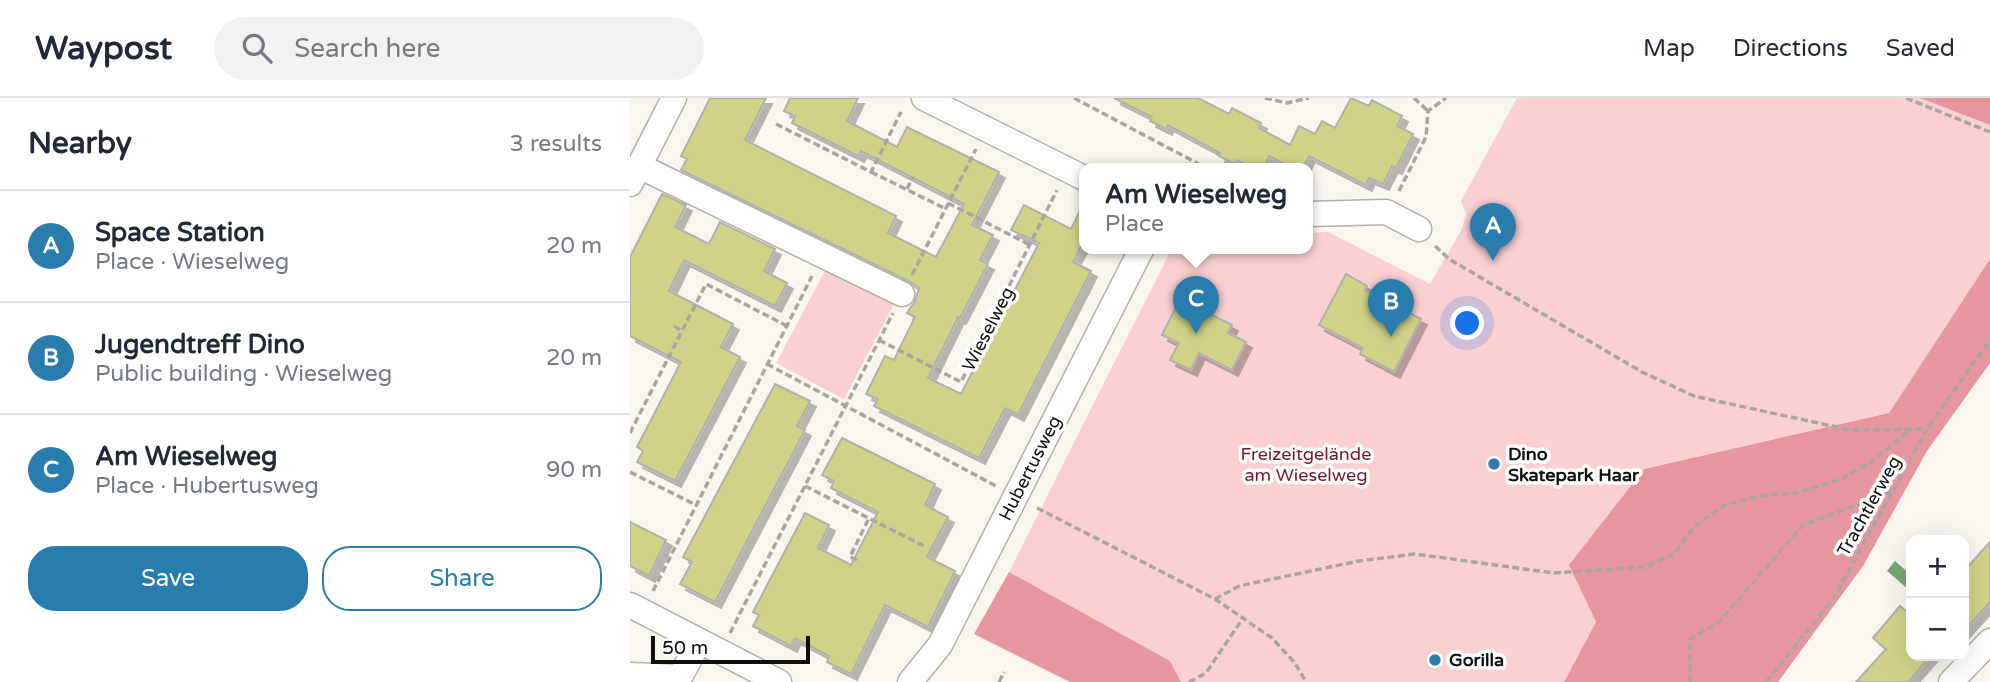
<!DOCTYPE html>
<meta charset="utf-8">
<style>
body{margin:0;font-family:"Varela Round",sans-serif;background:#f2f2f3;color:#1f2937}
.controls{position:absolute;right:21px;bottom:21px;display:grid;overflow:hidden;border-radius:14px;box-shadow:0 7px 28px #0002}
.controls button{width:63px;height:63px;display:grid;place-items:center;padding:0;border:0;border-bottom:2px solid #e0e1e3;background:#fff;color:#1f2937;font:35px sans-serif}
.scale{position:absolute;left:21px;bottom:18px;width:159px;box-sizing:border-box;padding-left:7px;border:4px solid #100f0d;border-top:0;font-size:19px;line-height:24px;white-space:nowrap;color:#100f0d;-webkit-text-stroke:5px #fff;paint-order:stroke}
.you{position:absolute;left:838px;top:226px;width:24px;height:24px;margin:-18px;border:5px solid #fff;border-radius:50%;background:#1a73e8;box-shadow:0 0 0 10px #1a73e833}
.badge{display:grid;place-items:center;width:46px;height:46px;border-radius:50%;background:#287dad;color:#fff;font-size:23px;font-weight:700}
.pin{position:absolute;translate:-50% -58px;filter:drop-shadow(0 2px 4px #0008)}
.pin::after{content:'';position:absolute;top:37px;width:24px;height:21px;background:inherit;clip-path:polygon(0 0,100% 0,50% 100%)}
.popup{position:absolute;left:449px;top:65px;width:234px;height:91px;box-sizing:border-box;display:grid;place-content:center;border-radius:14px;background:#fff;filter:drop-shadow(0 2px 5px #0005);font-size:23px;white-space:nowrap;color:#747a83}
.popup b{font-size:26px;color:#1f2937}
.popup::after{content:'';position:absolute;left:50%;top:100%;margin-left:-14px;border:14px solid transparent;border-top-color:#fff}
.list{margin:0;padding:0;list-style:none}
h2{display:flex;justify-content:space-between;align-items:center;height:91px;margin:0;padding:0 28px;font-size:30px}
h2 small{font-size:23px;font-weight:400;color:#747a83}
.list li{display:grid;grid-template-columns:46px 1fr auto;gap:21px;align-items:center;box-sizing:border-box;height:112px;padding:0 28px;border-top:2px solid #e0e1e3}
.list b{display:block;font-size:26px;white-space:nowrap}
.list p{margin:0;font-size:23px;white-space:nowrap;color:#747a83}
.list em{font-size:23px;font-style:normal;color:#747a83}
.actions{display:flex;gap:14px;padding:21px 28px}
.actions a{flex:1;padding:16px 0;border:2px solid #287dad;border-radius:28px;text-align:center;font-size:24px;color:#287dad}
.actions .main{background:#287dad;color:#fff}
.icon{flex:none;width:38px;height:38px;fill:none;stroke:currentColor;stroke-width:2;stroke-linecap:round;stroke-linejoin:round}
.map{position:relative;flex:none;width:1360px;height:584px;overflow:hidden}
header{display:flex;align-items:center;gap:42px;box-sizing:border-box;height:98px;padding:0 35px;background:#fff;border-bottom:2px solid #e0e1e3}
header strong{font-size:33px}
nav{display:flex;gap:38px;margin-inline-start:auto;font-size:24px}
.search{width:490px;height:63px;background:#f2f2f3;display:flex;align-items:center;gap:18px;box-sizing:border-box;padding:0 24px;border-radius:38px;color:#747a83;font-size:26px}
main{display:flex}
aside{flex:1;background:#fff}
.map>svg:first-child{display:block}
</style>
<header>
<strong>Waypost</strong>
<div class="search"><svg class="icon" aria-label="search" viewBox="0 0 24 24"><circle cx="10" cy="10" r="6"/><path d="M15 15l6 6"/></svg>Search here</div>
<nav><a>Map</a><a>Directions</a><a>Saved</a></nav>
</header>
<main>
<aside>
<h2>Nearby<small>3 results</small></h2>
<ul class="list">
<li><span class="badge">A</span><div><b>Space Station</b><p>Place · Wieselweg</p></div><em>20 m</em></li>
<li><span class="badge">B</span><div><b>Jugendtreff Dino</b><p>Public building · Wieselweg</p></div><em>20 m</em></li>
<li><span class="badge">C</span><div><b>Am Wieselweg</b><p>Place · Hubertusweg</p></div><em>90 m</em></li>
</ul>
<div class="actions"><a class="main">Save</a><a>Share</a></div>
</aside>
<div class="map">
<svg width="1360" height="584" viewBox="0 0 1360 584">
<defs>
<filter id="shadow"><feDropShadow dx="6" dy="6" stdDeviation="0" flood-color="#0004"/></filter>
</defs>
<rect width="100%" height="100%" fill="#f9f5ef"/>
<g fill="#fad0d2">
<polygon points="887,0 1290,0 1360,27 1360,161 1259,315 1014,371 940,467 966,524 934,584 551,584 540,563 379,474 542,150 678,150 678,135 698,134 800,186 832,131 836,116 831,103"/>
<polygon points="197,169 265,204 214,301 146,265"/>
</g>
<g fill="#e7969d">
<polygon points="1290,0 1360,0 1360,27"/>
<polygon points="1360,161 1360,265 1297,353 1233,468 1148,584 934,584 966,524 939,467 1014,371 1259,315"/>
<polygon points="379,474 540,563 551,584 440,584 344,536"/>
</g>
<polygon fill="#76a970" points="1265,463 1281,477 1281,490 1279,492 1257,473"/>
<g fill="#d0d387" stroke="#b1b1ab" stroke-width="2" filter="url(#shadow)">
<polygon points="80,0 136,0 115,42 266,118 258,135 306,159 334,106 231,53 228,58 162,25 165,18 154,13 160,0 228,0 217,23 267,49 277,29 369,74 342,127 363,137 350,162 358,166 330,220 328,219 298,280 331,296 409,145 381,132 394,107 441,131 454,105 454,143 443,164 461,173 388,317 375,310 349,360 244,308 248,301 236,296 255,258 264,262 285,219 277,215 285,203 289,190 279,183 51,72 57,61 51,58"/>
<polygon points="484,0 568,0 599,16 602,10 631,25 629,30 660,47 669,28 685,36 692,23 705,30 721,0 739,8 742,2 772,18 767,28 783,36 766,70 762,68 753,86 739,80 736,87 679,58 673,70 662,70 639,58 634,70 622,70 607,62 605,66 589,58 590,55 562,40 538,27 536,31 520,23 522,19"/>
<polygon points="32,96 56,107 45,129 79,146 90,124 145,151 134,173 157,185 145,208 54,162 39,193 103,226 91,249 110,259 45,383 7,364 13,353 7,349 51,264 0,238 0,159"/>
<polygon points="716,176 737,188 735,192 791,221 764,274 730,256 733,250 689,227"/>
<polygon points="550,201 602,227 598,235 616,244 602,272 569,255 561,272 540,262 549,245 532,237"/>
<polygon points="145,286 180,303 167,328 175,332 85,504 50,486 62,464 53,459"/>
<polygon points="212,340 305,386 295,407 318,419 297,459 325,473 298,529 255,507 221,576 197,564 199,558 165,540 161,548 123,528 129,517 123,514 175,415 199,427 188,450 221,467 248,414 201,390 204,383 192,377"/>
<polygon points="0,424 36,442 19,478 0,468"/>
<polygon points="1360,444 1360,504 1334,533 1334,473"/>
<polygon points="1270,508 1281,517 1281,558 1301,558 1278,584 1226,584 1256,551 1243,540"/>
</g>
<g fill="none" stroke-linecap="round" stroke-linejoin="round">
<defs>
<g id="minor">
<polyline points="294,0 454,80"/>
<polyline points="9,68 272,196"/>
<polyline points="0,86 44,0"/>
<polyline points="678,116 756,114 789,131"/>
<polyline points="0,507 149,584"/>
<polyline points="0,577 50,579 69,544"/>
<polyline points="280,584 310,547 512,150"/>
<polyline points="1321,584 1360,543"/>
</g>
</defs>
<use href="#minor" stroke="#b3afaa" stroke-width="27"/>
<g stroke="#a9a6a2" stroke-width="3.5" stroke-dasharray="7 3.5" stroke-linecap="butt">
<polyline points="444,0 567,65 565,70"/>
<polyline points="635,0 657,5 679,0"/>
<polyline points="784,0 798,13"/>
<polyline points="1276,0 1360,34"/>
<polyline points="146,26 241,74 271,14"/>
<polyline points="241,74 314,110"/>
<polyline points="277,91 283,79"/>
<polyline points="769,93 796,39 798,13 816,0"/>
<polyline points="318,105 400,147"/>
<polyline points="805,148 819,161 1012,274 1064,298 1220,332 1297,331"/>
<polyline points="282,177 346,51"/>
<polyline points="44,228 52,233"/>
<polyline points="249,242 331,284 427,92"/>
<polyline points="137,266 366,388"/>
<polyline points="0,335 76,186 157,228"/>
<polyline points="0,374 66,407"/>
<polyline points="175,388 296,449"/>
<polyline points="407,410 585,501 642,540 665,565 676,584"/>
<polyline points="227,462 220,459 239,420"/>
<polyline points="23,493 182,178"/>
<polyline points="585,501 609,488 729,463 785,456 924,475 1015,469 1045,455 1063,430 1094,407 1131,398 1170,394 1209,382 1244,362 1281,331"/>
<polyline points="100,535 263,215"/>
<polyline points="369,584 374,574"/>
<polyline points="559,584 576,575 613,520"/>
<polyline points="1060,584 1060,541 1089,524 1173,427 1261,394"/>
<polyline points="1136,584 1203,501 1297,331 1360,242"/>
</g>
<use href="#minor" stroke="#fff" stroke-width="24"/>
</g>
<g fill="#287dad" stroke="#fff" stroke-width="2.5">
<circle cx="864" cy="366" r="7"/>
<circle cx="805" cy="562" r="7"/>
</g>
<g text-anchor="middle" stroke-width="7" stroke-linejoin="round" paint-order="stroke">
<g font-size="18" fill="#100f0d" stroke="#fff">
<text transform="translate(358 231) rotate(-63)" y="6">Wieselweg</text>
<text transform="translate(400 370) rotate(-63)" y="6">Hubertusweg</text>
<text transform="translate(1239 408) rotate(-61)" y="6">Trachtlerweg</text>
</g>
<g font-size="18" fill="#75172c" stroke="#fff">
<text x="676" y="362">Freizeitgelände<tspan x="676" dy="21">am Wieselweg</tspan></text>
</g>
<g font-size="18" font-weight="bold" fill="#100f0d" stroke="#fff" text-anchor="start">
<text x="878" y="362">Dino<tspan x="878" dy="21">Skatepark Haar</tspan></text>
<text x="819" y="568">Gorilla</text>
</g>
</g>
</svg>
<div class="controls">
<button>+</button>
<button>−</button>
</div>
<div class="scale">50 m</div>
<div class="you"></div>
<div class="pin badge" style="left:863px;top:163px">A</div>
<div class="pin badge" style="left:761px;top:239px">B</div>
<div class="pin badge" style="left:566px;top:236px">C</div>
<div class="popup"><b>Am Wieselweg</b>Place</div>
</div>
</main>
